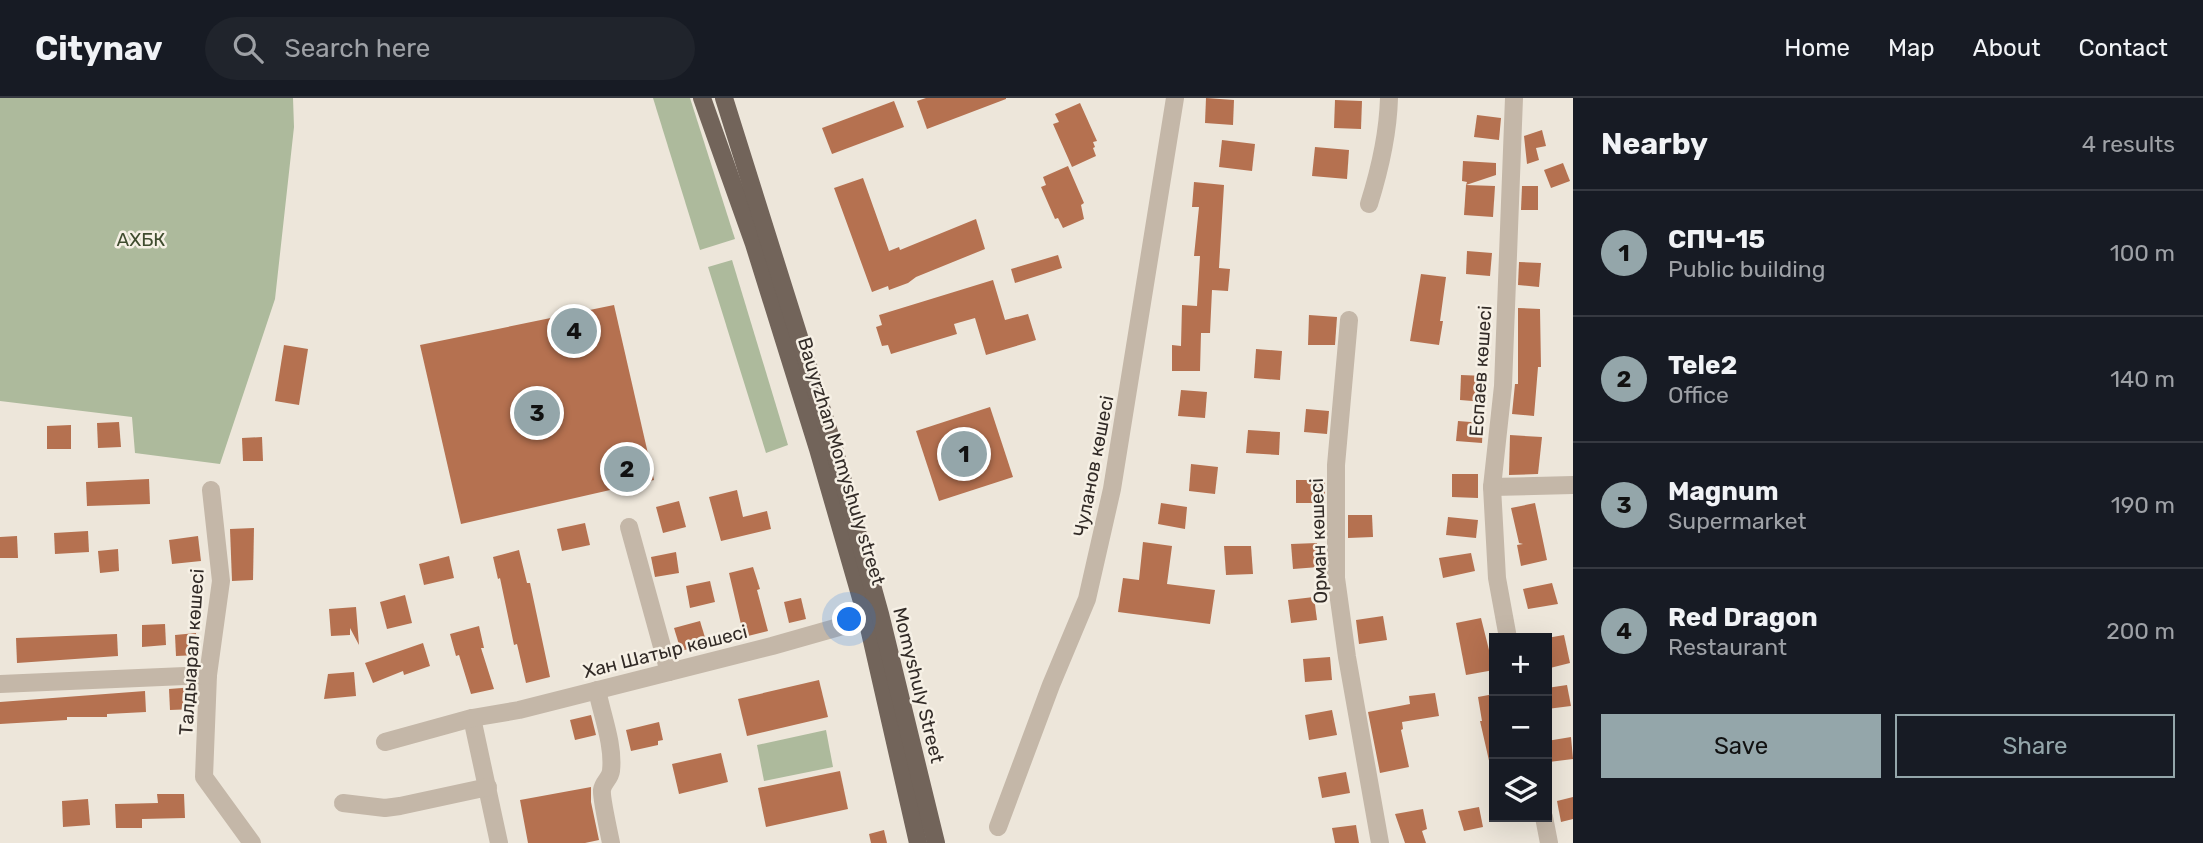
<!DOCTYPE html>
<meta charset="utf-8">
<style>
body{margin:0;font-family:Rubik,sans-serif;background:#20242c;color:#f1f3f6}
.controls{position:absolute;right:21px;bottom:21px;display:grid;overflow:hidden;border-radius:0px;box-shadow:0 7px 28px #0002}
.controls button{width:63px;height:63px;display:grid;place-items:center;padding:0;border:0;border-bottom:2px solid #363941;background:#171b24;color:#f1f3f6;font:35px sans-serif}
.you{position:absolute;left:850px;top:522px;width:24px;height:24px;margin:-18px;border:5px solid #fff;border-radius:50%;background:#1a73e8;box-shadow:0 0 0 10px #1a73e833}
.badge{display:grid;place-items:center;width:46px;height:46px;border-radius:50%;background:#94a6aa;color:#111;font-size:23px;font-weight:700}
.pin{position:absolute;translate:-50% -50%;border:4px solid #fff;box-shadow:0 2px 7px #0006}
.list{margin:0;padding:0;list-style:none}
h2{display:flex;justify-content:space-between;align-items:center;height:91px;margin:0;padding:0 28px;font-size:30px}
h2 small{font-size:23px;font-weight:400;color:#9ea1a6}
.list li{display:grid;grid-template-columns:46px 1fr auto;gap:21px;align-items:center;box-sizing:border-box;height:126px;padding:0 28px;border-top:2px solid #363941}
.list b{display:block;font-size:26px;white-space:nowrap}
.list p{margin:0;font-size:23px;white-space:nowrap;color:#9ea1a6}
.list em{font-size:23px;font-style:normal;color:#9ea1a6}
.actions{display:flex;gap:14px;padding:21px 28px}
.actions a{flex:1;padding:16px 0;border:2px solid #94a6aa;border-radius:0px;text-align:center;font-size:24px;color:#94a6aa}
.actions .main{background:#94a6aa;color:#111}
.icon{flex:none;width:38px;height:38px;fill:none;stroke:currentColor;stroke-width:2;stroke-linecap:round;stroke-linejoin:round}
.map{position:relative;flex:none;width:1573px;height:745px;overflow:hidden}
header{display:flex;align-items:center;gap:42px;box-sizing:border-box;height:98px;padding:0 35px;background:#171b24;border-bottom:2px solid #363941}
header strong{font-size:33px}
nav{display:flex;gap:38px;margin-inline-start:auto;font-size:24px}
.search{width:490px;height:63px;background:#20242c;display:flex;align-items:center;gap:18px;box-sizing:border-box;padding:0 24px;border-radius:38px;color:#9ea1a6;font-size:26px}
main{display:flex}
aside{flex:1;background:#171b24}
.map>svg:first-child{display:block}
</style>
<header>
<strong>Citynav</strong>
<div class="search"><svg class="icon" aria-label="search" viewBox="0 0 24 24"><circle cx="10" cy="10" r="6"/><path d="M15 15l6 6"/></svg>Search here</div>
<nav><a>Home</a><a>Map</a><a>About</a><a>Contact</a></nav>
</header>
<main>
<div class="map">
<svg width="1573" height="745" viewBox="0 0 1573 745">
<rect width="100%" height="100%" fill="#ede6da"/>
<g fill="#adba9c">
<polygon points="0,0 293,0 294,29 275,201 220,366 135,355 132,319 0,303"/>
<polygon points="653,0 690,0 735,141 700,152"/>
<polygon points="732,162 788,347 766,355 708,169"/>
<polygon points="826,632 833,669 764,683 757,647"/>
</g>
<g fill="#b57150">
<polygon points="926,0 1006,0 1006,1 927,31 917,3"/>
<polygon points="1206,0 1234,2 1233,27 1205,25"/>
<polygon points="1335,2 1362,3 1361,31 1334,30"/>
<polygon points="894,3 904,29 832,56 822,30"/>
<polygon points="1080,5 1097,43 1093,44 1095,49 1093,50 1096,58 1072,69 1053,26 1059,24 1055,16"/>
<polygon points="1477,17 1501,20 1499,42 1474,39"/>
<polygon points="1542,32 1546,48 1536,50 1539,62 1527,66 1524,38"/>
<polygon points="1222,42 1255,46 1252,73 1219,69"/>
<polygon points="1315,49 1349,52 1347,81 1312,78"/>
<polygon points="1463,63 1496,65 1496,77 1466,87 1467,84 1462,83"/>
<polygon points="1563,65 1570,83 1551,90 1544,72"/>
<polygon points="1068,68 1084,105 1081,107 1084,121 1063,130 1058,120 1055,121 1041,89 1046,87 1043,79"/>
<polygon points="863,80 889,153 899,149 900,152 976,121 985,151 916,179 908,185 889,192 888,188 872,194 834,90"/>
<polygon points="1194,84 1224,87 1219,170 1230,171 1228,193 1212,192 1210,235 1201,235 1200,273 1172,273 1172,247 1181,248 1182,207 1197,208 1200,158 1194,158 1199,109 1192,109"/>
<polygon points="1466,87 1495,88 1493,119 1464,117"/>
<polygon points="1522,88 1538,88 1538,112 1521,112"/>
<polygon points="1467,153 1492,155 1490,178 1466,176"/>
<polygon points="1058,157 1062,170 1015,185 1011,171"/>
<polygon points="1519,164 1541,165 1539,189 1518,187"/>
<polygon points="1421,176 1446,179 1440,223 1443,223 1439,247 1410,243"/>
<polygon points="993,182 1005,222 1028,216 1036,242 986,257 975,220 954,226 957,236 891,256 888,247 882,248 876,229 882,227 879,217"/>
<polygon points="614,207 654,382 461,426 420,247"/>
<polygon points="1518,210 1540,211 1541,269 1538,269 1534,318 1512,316 1515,286 1518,286"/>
<polygon points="1309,217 1337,219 1335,247 1308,247"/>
<polygon points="284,247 308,251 299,307 275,303"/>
<polygon points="1256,251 1282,253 1280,282 1254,280"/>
<polygon points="1461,277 1486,278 1485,304 1460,302"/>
<polygon points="1181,292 1207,294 1205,320 1178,318"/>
<polygon points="990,309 1013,379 939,403 916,333"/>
<polygon points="1306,311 1329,313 1327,336 1304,334"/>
<polygon points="1458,323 1483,325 1482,345 1456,343"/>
<polygon points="119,324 121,349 98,350 97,325"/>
<polygon points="71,327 71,351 47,351 47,328"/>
<polygon points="1248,332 1280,334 1279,357 1246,355"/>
<polygon points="1510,337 1542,339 1538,376 1509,377"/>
<polygon points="262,339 263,363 243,363 242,340"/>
<polygon points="1191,366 1218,369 1215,396 1189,393"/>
<polygon points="1452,376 1478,376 1478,400 1452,399"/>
<polygon points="149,381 150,406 87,408 86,384"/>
<rect x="1296" y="382" width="29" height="23"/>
<polygon points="737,392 743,419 767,413 771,431 721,443 709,399"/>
<polygon points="679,403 686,429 663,435 656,409"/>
<polygon points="1161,405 1187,409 1185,431 1158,426"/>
<polygon points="1535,405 1547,462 1521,468 1517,447 1523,446 1519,445 1511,410"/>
<polygon points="1348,417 1372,417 1373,439 1348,440"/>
<polygon points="1448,419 1478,422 1476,440 1446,437"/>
<polygon points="585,425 590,447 562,453 557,431"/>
<polygon points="254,430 253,482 232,483 230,431"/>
<polygon points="88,433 89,454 55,456 54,435"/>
<polygon points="17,438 18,460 0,460 0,439"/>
<polygon points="198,438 201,463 172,466 169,442"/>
<polygon points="1143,444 1172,448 1167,486 1215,492 1210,526 1118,514 1123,480 1139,482"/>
<polygon points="1317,445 1319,469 1293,471 1291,446"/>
<polygon points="1224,448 1251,448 1253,476 1226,477"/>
<polygon points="118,451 119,473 100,475 98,453"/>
<polygon points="519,452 527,485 530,485 550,579 526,585 517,546 514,547 500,480 498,481 493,459"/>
<polygon points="676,454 679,475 655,479 651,459"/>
<polygon points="1471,455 1475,473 1443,480 1439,460"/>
<polygon points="449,458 454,480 424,487 419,466"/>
<polygon points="753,469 760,491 757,492 768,533 744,539 729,475"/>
<polygon points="710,483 715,504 690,510 686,488"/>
<polygon points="1552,485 1558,506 1528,511 1523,491"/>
<polygon points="405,497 412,525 387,531 380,504"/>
<polygon points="1314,499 1317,522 1291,525 1288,502"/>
<polygon points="801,500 806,521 789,525 784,504"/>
<polygon points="356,509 359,547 350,530 350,537 331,538 329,511"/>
<polygon points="1383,518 1387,542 1359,546 1356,522"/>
<polygon points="1481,520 1494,572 1466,577 1456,525"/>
<polygon points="700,523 707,546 681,553 674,530"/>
<polygon points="165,526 166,547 142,549 142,527"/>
<polygon points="479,528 484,550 481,550 494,591 471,596 459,557 456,558 450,536"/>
<polygon points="196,535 198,557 176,558 175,537"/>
<polygon points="117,536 118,558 17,565 16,540"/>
<polygon points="1564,537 1570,565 1550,570 1547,540"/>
<polygon points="423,545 430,568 404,577 403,573 373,585 365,565"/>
<polygon points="1330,559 1332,582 1305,584 1303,561"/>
<polygon points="354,574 356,598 324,601 328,576"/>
<polygon points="819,582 828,619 747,638 738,601"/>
<polygon points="1567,587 1571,608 1547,611 1547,590"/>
<polygon points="195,589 195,611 170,612 169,591"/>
<polygon points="145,593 146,614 107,616 107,619 67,619 67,622 0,626 0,604"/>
<polygon points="1435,595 1439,618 1402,624 1403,631 1401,632 1409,669 1380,675 1368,614 1410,606 1409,598"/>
<polygon points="1494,596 1494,667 1490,667 1480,623 1482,623 1478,599"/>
<polygon points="1332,612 1337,637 1309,642 1305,617"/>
<polygon points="591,617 596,637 575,642 570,622"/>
<polygon points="659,624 663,642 658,643 658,647 631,653 626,632"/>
<polygon points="1571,639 1573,661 1549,664 1547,643"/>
<polygon points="721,655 728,684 679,696 672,666"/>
<polygon points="840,673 848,711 766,729 758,690"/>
<polygon points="1346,674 1350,695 1322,700 1318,679"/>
<polygon points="591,689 591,704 599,742 585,745 528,745 520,702"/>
<polygon points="157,696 184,696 185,720 142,721 142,730 116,730 115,706 158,705"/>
<polygon points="1573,699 1573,721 1561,724 1557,703"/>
<polygon points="88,701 90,727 63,729 62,703"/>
<polygon points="1479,709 1483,729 1464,733 1458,713"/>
<polygon points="1423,711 1427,731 1422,733 1426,745 1405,745 1395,716"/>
<polygon points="1356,727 1359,745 1335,745 1332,730"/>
<polygon points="884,732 887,745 871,745 869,736"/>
</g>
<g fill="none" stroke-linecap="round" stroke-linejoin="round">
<g stroke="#c4b7a8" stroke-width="18">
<path d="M 1369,106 C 1380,71 1388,37 1389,0"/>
<polyline points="1349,222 1336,367 1336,480 1347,559 1380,745"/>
<polyline points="1492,389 1573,387"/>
<polyline points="211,392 221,483 208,577 204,679 252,745"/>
<polyline points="629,429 669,574"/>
<polyline points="1508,540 1497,480 1492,389 1503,288 1514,0"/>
<polyline points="0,586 208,577"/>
<path d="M 597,592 C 602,617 614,647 611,673 C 610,681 603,684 602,692 C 601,699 609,735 611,745"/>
<polyline points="472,620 499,745"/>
<polyline points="385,644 472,620 519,612 772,548 867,521"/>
<polyline points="343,705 385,710 400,708 488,689"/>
<polyline points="1544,719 1549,745"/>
<polyline points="998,729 1051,587 1087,501 1112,391 1175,0"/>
</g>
<g stroke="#72645a" stroke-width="18">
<polyline points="702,0 754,146 818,351 867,521 918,745"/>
<polyline points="724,0 833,347 880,516 936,745"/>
</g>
</g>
<g text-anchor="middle" stroke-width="5" stroke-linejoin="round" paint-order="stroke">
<g font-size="19" fill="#3f4c2e" stroke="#f6f0e5">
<text x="141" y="148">АХБК</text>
</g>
<g font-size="19" fill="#322b27" stroke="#f6f0e5">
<text transform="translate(1480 273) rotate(-86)" y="7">Еспаев көшесі</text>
<text transform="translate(842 363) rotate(73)" y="7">Bauyrzhan Momyshuly street</text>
<text transform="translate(1093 368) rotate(-79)" y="7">Чуланов көшесі</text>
<text transform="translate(1318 443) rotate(-92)" y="7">Орман көшесі</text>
<text transform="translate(665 553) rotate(-14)" y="7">Хан Шатыр көшесі</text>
<text transform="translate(191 554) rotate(-86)" y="7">Талдыарал көшесі</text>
<text transform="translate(919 587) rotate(76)" y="7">Momyshuly Street</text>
</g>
</g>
</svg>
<div class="controls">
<button>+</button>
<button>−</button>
<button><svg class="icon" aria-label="layers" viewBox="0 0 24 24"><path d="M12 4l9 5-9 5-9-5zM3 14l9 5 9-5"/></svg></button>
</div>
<div class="you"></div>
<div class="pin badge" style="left:964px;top:356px">1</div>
<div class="pin badge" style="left:627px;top:371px">2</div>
<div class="pin badge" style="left:537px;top:315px">3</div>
<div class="pin badge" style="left:574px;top:233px">4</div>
</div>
<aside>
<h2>Nearby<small>4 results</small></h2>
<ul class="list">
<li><span class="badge">1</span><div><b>СПЧ-15</b><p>Public building</p></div><em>100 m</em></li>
<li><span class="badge">2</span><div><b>Tele2</b><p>Office</p></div><em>140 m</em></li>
<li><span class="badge">3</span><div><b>Magnum</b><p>Supermarket</p></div><em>190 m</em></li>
<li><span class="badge">4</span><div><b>Red Dragon</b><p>Restaurant</p></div><em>200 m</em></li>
</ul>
<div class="actions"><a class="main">Save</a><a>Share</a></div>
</aside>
</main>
